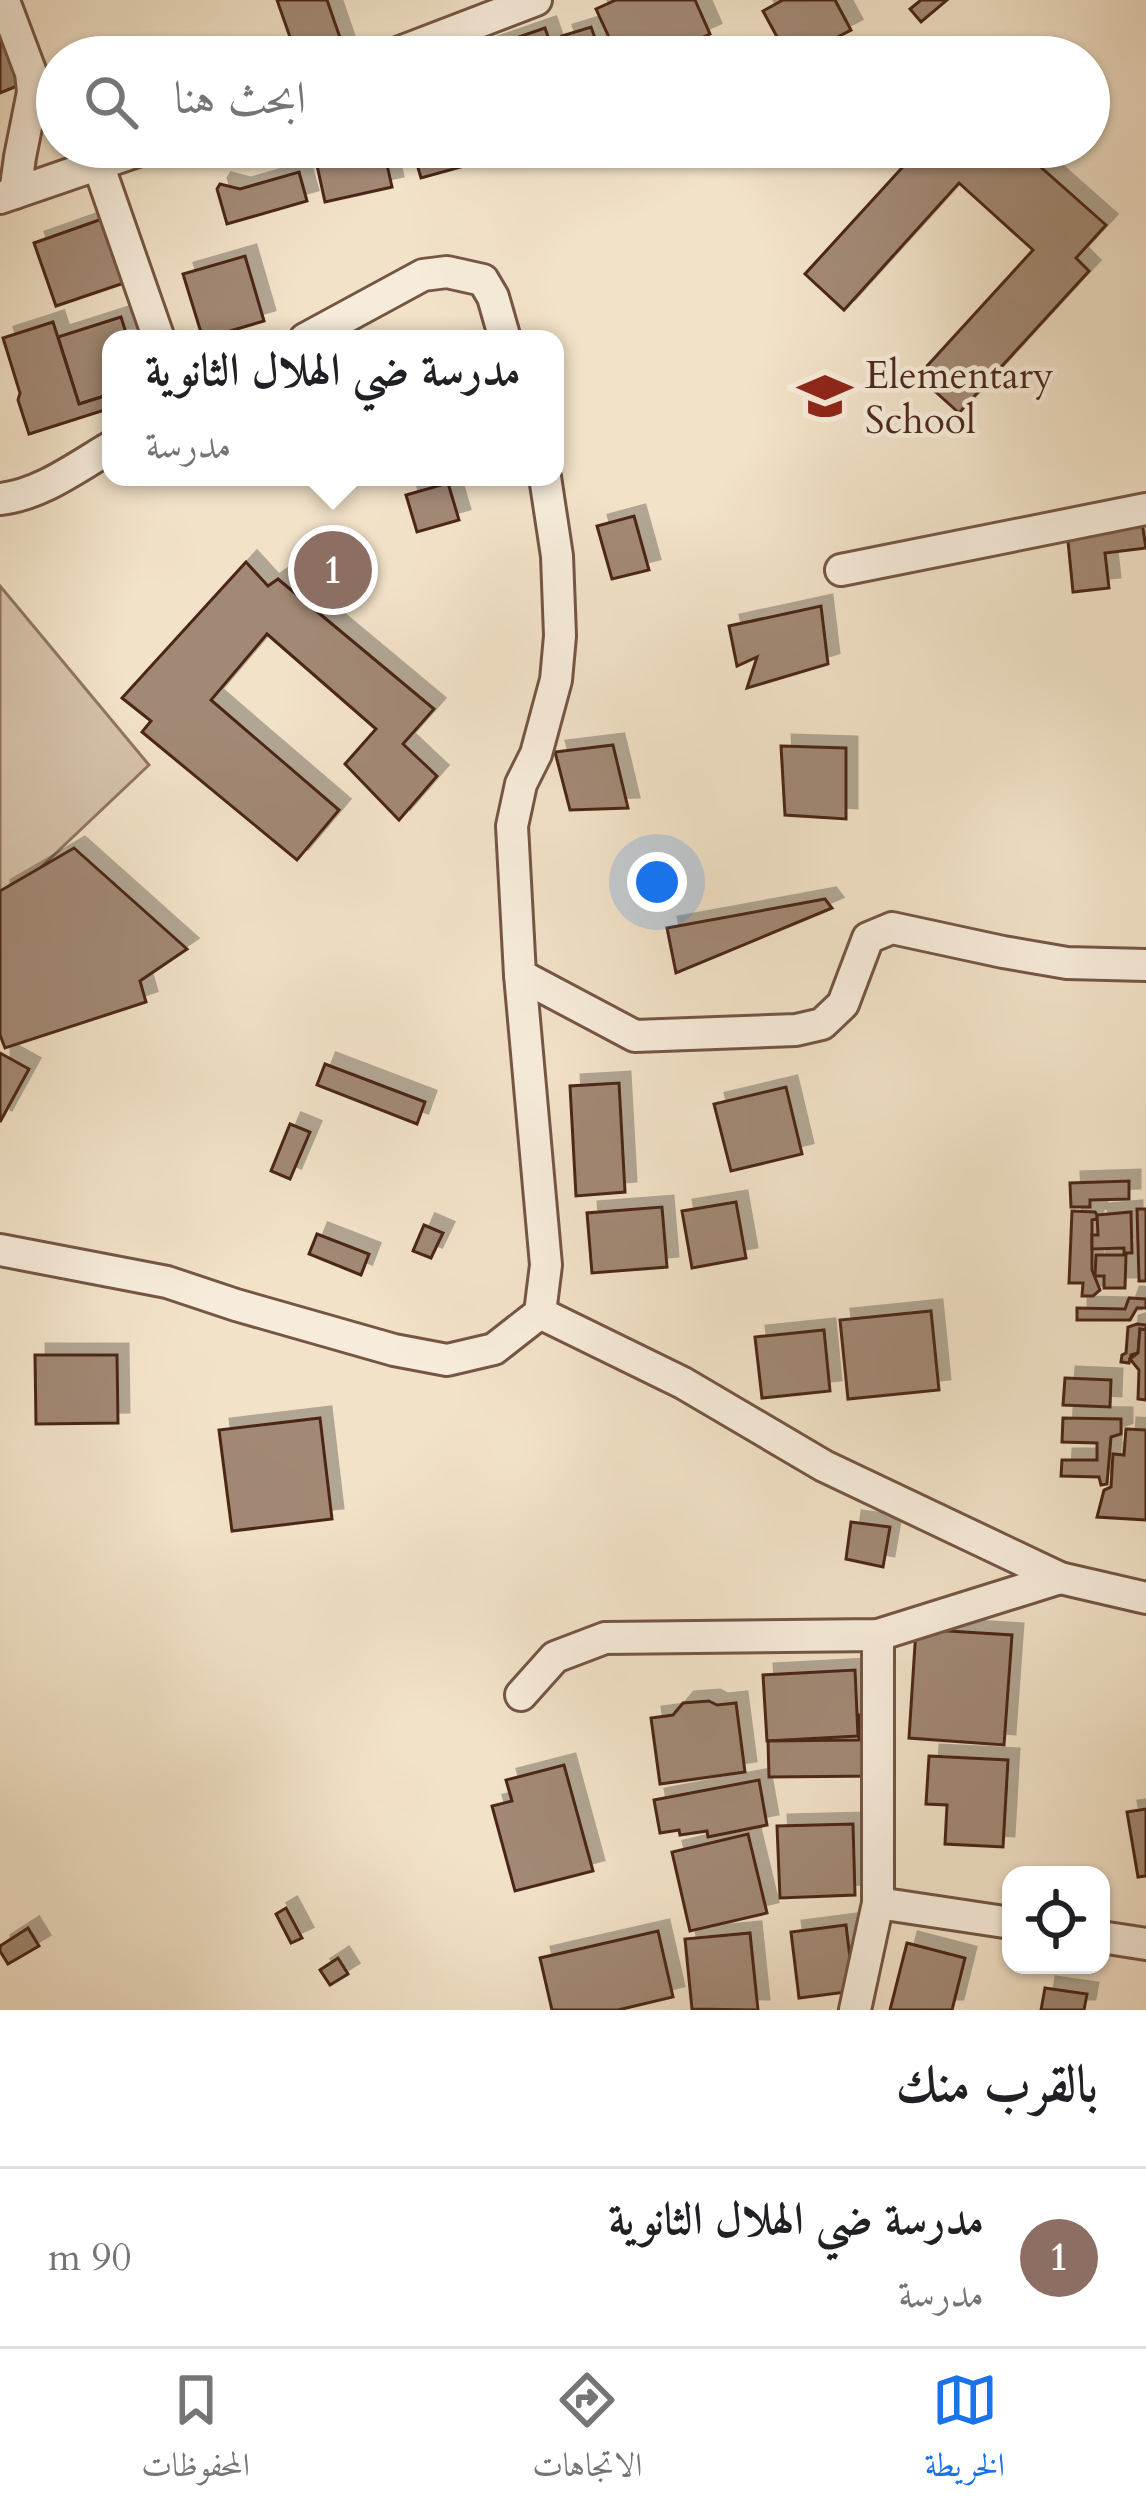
<!DOCTYPE html>
<html lang="ar">
<meta charset="utf-8">
<style>
body{margin:0;font-family:Cardo,Amiri,serif;background:#f6f6f6;color:#202124;direction:rtl}
.controls{position:absolute;right:36px;bottom:36px;display:grid;overflow:hidden;border-radius:24px;box-shadow:0 3px 9px #0004}
.controls button{width:108px;height:108px;display:grid;place-items:center;padding:0;border:0;border-bottom:3px solid #e0e0e0;background:#fff;color:#202124;font:60px sans-serif}
.you{position:absolute;left:657px;top:882px;width:42px;height:42px;margin:-30px;border:9px solid #fff;border-radius:50%;background:#1a73e8;box-shadow:0 0 0 18px #1a73e833}
.badge{display:grid;place-items:center;width:78px;height:78px;border-radius:50%;background:#1a73e8;color:#fff;font-size:39px;font-weight:700}
.pin{position:absolute;translate:-50% -50%;border:6px solid #fff;box-shadow:0 3px 12px #0006}
.popup{position:absolute;left:102px;top:330px;width:462px;height:156px;box-sizing:border-box;display:grid;place-content:center;border-radius:24px;background:#fff;filter:drop-shadow(0 3px 9px #0005);font-size:39px;white-space:nowrap;color:#757577}
.popup b{font-size:45px;color:#202124}
.popup::after{content:'';position:absolute;left:50%;top:100%;margin-left:-24px;border:24px solid transparent;border-top-color:#fff}
.list{margin:0;padding:0;list-style:none}
h2{display:flex;justify-content:space-between;align-items:center;height:156px;margin:0;padding:0 48px;font-size:51px}
h2 small{font-size:39px;font-weight:400;color:#757577}
.list li{display:grid;grid-template-columns:78px 1fr auto;gap:36px;align-items:center;box-sizing:border-box;height:180px;padding:0 48px;border-top:3px solid #e0e0e0}
.list b{display:block;font-size:45px;white-space:nowrap}
.list p{margin:0;font-size:39px;white-space:nowrap;color:#757577}
.list em{font-size:39px;font-style:normal;color:#757577}
.icon{flex:none;width:66px;height:66px;fill:none;stroke:currentColor;stroke-width:2;stroke-linecap:round;stroke-linejoin:round}
.map{position:relative;flex:none;width:1146px;height:2010px;overflow:hidden;direction:ltr}
.search{position:absolute;background:#fff;box-shadow:0 3px 9px #0004;left:36px;right:36px;top:36px;height:132px;display:flex;align-items:center;gap:30px;box-sizing:border-box;padding:0 42px;border-radius:66px;color:#757577;font-size:45px}
.sheet{height:336px;background:#fff}
nav{display:flex;justify-content:space-around;align-items:center;box-sizing:border-box;height:168px;border-top:3px solid #e0e0e0;background:#fff;font-size:33px;color:#757577}
nav a{display:grid;justify-items:center;gap:6px}
nav .on{color:#1a73e8}
.map>svg:first-child{display:block}
</style>
<div class="map">
<svg width="1146" height="2010" viewBox="0 0 1146 2010">
<defs>
<filter id="shadow"><feDropShadow dx="11" dy="-11" stdDeviation="0" flood-color="#0004"/></filter>
</defs>
<rect width="100%" height="100%" fill="#f2e2c8"/>
<filter id="stains"><feTurbulence type="fractalNoise" baseFrequency=".00167" numOctaves="4"/><feColorMatrix values="0 0 0 0 .2 0 0 0 0 .09 0 0 0 0 .02 0 0 0 .5 -.17"/></filter>
<radialGradient id="worn" r=".72"><stop offset=".6" stop-color="#630" stop-opacity="0"/><stop offset="1" stop-color="#630" stop-opacity=".3"/></radialGradient>
<polygon fill="#d6c2aa" stroke="#907561" stroke-width="3" points="0,586 149,765 0,906"/>
<g fill="#a28974" stroke="#4b2818" stroke-width="3" filter="url(#shadow)">
<polygon points="277,0 327,0 345,52 331,57 297,57"/>
<polygon points="616,0 695,0 710,34 659,57 618,57 596,9"/>
<polygon points="783,0 835,0 851,30 799,57 788,57 763,11"/>
<polygon points="921,0 947,0 921,22 910,9"/>
<polygon points="0,24 27,82 0,93"/>
<polygon points="591,27 602,57 569,57 562,36"/>
<polygon points="545,28 555,57 470,57 469,54"/>
<polygon points="313,147 383,147 392,187 325,202"/>
<polygon points="412,147 475,147 479,162 421,178"/>
<polygon points="921,147 1018,147 1106,225 1076,258 1089,271 959,413 918,376 1033,250 959,183 844,310 805,274"/>
<polygon points="299,172 307,201 227,224 217,189 220,184 240,189"/>
<polygon points="102,219 124,283 56,306 34,243"/>
<polygon points="245,256 264,321 203,339 183,274"/>
<polygon points="121,317 128,339 111,339 111,394 79,404 58,337"/>
<polygon points="53,322 79,404 111,394 111,408 29,434 18,400 20,393 3,338"/>
<polygon points="448,483 459,520 417,532 406,495"/>
<polygon points="634,516 649,570 612,579 597,526"/>
<polygon points="1142,523 1146,548 1105,553 1109,588 1073,592 1067,531"/>
<polygon points="246,562 268,586 278,579 434,709 403,744 437,776 399,820 345,764 376,729 267,634 211,700 339,810 297,860 142,732 151,721 122,698"/>
<polygon points="821,606 828,664 747,688 757,657 737,666 729,626"/>
<polygon points="613,745 628,808 570,810 555,752"/>
<polygon points="781,746 846,748 846,819 785,815"/>
<polygon points="74,848 187,949 140,981 146,1002 5,1048 0,1035 0,891"/>
<polygon points="825,899 832,908 676,973 667,928"/>
<polygon points="0,1053 29,1069 0,1122"/>
<polygon points="325,1064 425,1102 417,1124 317,1085"/>
<polygon points="619,1083 625,1192 576,1196 570,1086"/>
<polygon points="786,1087 802,1154 731,1171 714,1104"/>
<polygon points="290,1124 310,1132 290,1179 271,1171"/>
<polygon points="1129,1181 1129,1199 1090,1200 1090,1207 1071,1207 1070,1183"/>
<polygon points="736,1202 746,1258 692,1268 682,1211"/>
<polygon points="662,1207 667,1267 592,1273 587,1213"/>
<polygon points="1137,1209 1146,1209 1146,1281 1139,1281"/>
<polygon points="1072,1211 1095,1212 1097,1215 1097,1219 1092,1220 1092,1270 1100,1290 1093,1296 1082,1296 1083,1283 1069,1283"/>
<polygon points="1131,1212 1132,1253 1124,1253 1124,1248 1092,1249 1092,1235 1098,1235 1097,1215"/>
<polygon points="424,1225 443,1233 431,1258 413,1251"/>
<polygon points="317,1234 369,1254 361,1275 309,1254"/>
<polygon points="1096,1255 1126,1255 1125,1288 1104,1288 1104,1276 1095,1276"/>
<polygon points="1129,1298 1146,1299 1146,1308 1137,1308 1130,1320 1077,1320 1077,1308 1125,1309"/>
<polygon points="931,1311 939,1390 848,1399 840,1320"/>
<polygon points="1137,1324 1146,1325 1146,1330 1140,1329 1138,1353 1131,1355 1129,1363 1121,1362 1122,1355 1126,1353 1128,1327"/>
<polygon points="1140,1329 1146,1330 1146,1400 1138,1399 1139,1370 1130,1359 1138,1353"/>
<polygon points="824,1330 830,1391 762,1398 755,1337"/>
<polygon points="35,1355 117,1355 118,1423 36,1424"/>
<polygon points="1065,1378 1111,1380 1110,1407 1063,1405"/>
<polygon points="320,1418 332,1519 232,1531 219,1430"/>
<polygon points="1063,1418 1121,1419 1121,1434 1111,1437 1107,1484 1101,1485 1099,1477 1061,1476 1062,1460 1097,1460 1097,1443 1062,1442"/>
<polygon points="1126,1429 1146,1430 1146,1520 1097,1517 1104,1490 1111,1487 1113,1454 1124,1455"/>
<polygon points="851,1522 890,1527 883,1567 846,1559"/>
<polygon points="916,1629 1012,1635 1004,1745 909,1738"/>
<polygon points="855,1670 858,1736 767,1741 763,1675"/>
<polygon points="709,1701 717,1705 736,1703 745,1772 660,1784 651,1718 673,1715 683,1703"/>
<polygon points="859,1715 876,1715 877,1776 769,1777 768,1741 859,1740"/>
<polygon points="929,1756 1008,1760 1003,1847 945,1844 947,1805 926,1804"/>
<polygon points="564,1765 593,1871 515,1891 492,1806 512,1801 506,1780"/>
<polygon points="759,1780 767,1825 708,1837 707,1831 680,1835 679,1830 660,1833 654,1800"/>
<polygon points="1146,1809 1146,1876 1138,1877 1127,1812"/>
<polygon points="853,1824 855,1895 780,1898 777,1826"/>
<polygon points="748,1834 767,1913 690,1931 672,1852"/>
<polygon points="286,1908 302,1938 291,1943 276,1914"/>
<polygon points="846,1925 854,1991 799,1998 791,1932"/>
<polygon points="28,1928 39,1946 8,1964 0,1951 0,1946"/>
<polygon points="658,1931 673,1997 618,2010 552,2010 540,1958"/>
<polygon points="750,1933 758,2010 692,2009 685,1939"/>
<polygon points="907,1943 965,1958 952,2010 890,2010"/>
<polygon points="338,1958 348,1974 330,1985 320,1970"/>
<polygon points="1045,1988 1087,1994 1084,2010 1041,2010"/>
</g>
<g fill="none" stroke-linecap="round" stroke-linejoin="round">
<defs>
<g id="minor">
<polyline points="4,1 31,73 33,92 20,157 15,193"/>
<polyline points="387,57 536,0"/>
<polyline points="98,164 159,339"/>
<polyline points="0,198 149,147"/>
<polyline points="305,339 423,275 447,272 483,280 493,297 505,339"/>
<path d="M 0,499 C 40,495 77,467 111,447"/>
<polyline points="841,570 1146,509"/>
<polyline points="520,975 635,1036 796,1030 822,1024 843,1004 868,938 892,928 1003,952 1067,963 1146,965"/>
<polyline points="0,1250 167,1282 236,1305 394,1350 447,1360 494,1349 540,1313 546,1265 520,975 512,826 521,784 536,754 556,680 560,636 557,556 545,477"/>
<polyline points="540,1313 683,1383 824,1466 1060,1578 1146,1598"/>
<polyline points="521,1695 555,1657 605,1638 878,1635 1060,1578"/>
<polyline points="878,1903 1011,1923"/>
<polyline points="1101,1937 1146,1944"/>
<polyline points="855,2010 878,1903 878,1635"/>
</g>
</defs>
<use href="#minor" stroke="#755644" stroke-width="36"/>
<use href="#minor" stroke="#f7ecdb" stroke-width="30"/>
</g>
<defs>
<symbol id="school-bare" viewBox="-9 -9 18 18"><path d="M0-5L7-2L0 1L-7-2ZM-4 1L0 2.5L4 1V4Q0 6-4 4Z" fill="#8f2418" stroke="#f7ecdb" stroke-width="2.5" paint-order="stroke"/></symbol>
</defs>
<g fill-rule="evenodd">
<use href="#school-bare" x="787" y="358" width="76" height="76"/>
</g>
<g text-anchor="middle" stroke-width="9" stroke-linejoin="round" paint-order="stroke">
<g font-size="39" fill="#4b2818" stroke="#f7ecdb" text-anchor="start">
<text x="865" y="388">Elementary<tspan x="865" dy="45">School</tspan></text>
</g>
</g>
<rect width="100%" height="100%" filter="url(#stains)"/>
<rect width="100%" height="100%" fill="url(#worn)"/>
</svg>
<div class="controls">
<button><svg class="icon" aria-label="locate" viewBox="0 0 24 24"><circle cx="12" cy="12" r="6"/><path d="M12 2v4M12 18v4M2 12h4M18 12h4"/></svg></button>
</div>
<div class="you"></div>
<div class="pin badge" style="left:333px;top:570px;background:#8d6e63">1</div>
<div class="popup"><b>مدرسة ضي الهلال الثانوية</b>مدرسة</div>
<div class="search"><svg class="icon" aria-label="search" viewBox="0 0 24 24"><circle cx="10" cy="10" r="6"/><path d="M15 15l6 6"/></svg>ابحث هنا</div>
</div>
<section class="sheet">
<h2>بالقرب منك<small></small></h2>
<ul class="list">
<li><span class="badge" style="background:#8d6e63">1</span><div><b>مدرسة ضي الهلال الثانوية</b><p>مدرسة</p></div><em>90 m</em></li>
</ul>
</section>
<nav>
<a class="on"><svg class="icon" aria-label="map" viewBox="0 0 24 24"><path d="M3 6l6-2 6 2 6-2v14l-6 2-6-2-6 2zM9 4v14M15 6v14"/></svg>الخريطة</a>
<a><svg class="icon" aria-label="directions" viewBox="0 0 24 24"><path d="M12 3l9 9-9 9-9-9zM9 14v-3h6M13 9l2 2-2 2"/></svg>الاتجاهات</a>
<a><svg class="icon" aria-label="saved" viewBox="0 0 24 24"><path d="M7 4h10v16l-5-4-5 4z"/></svg>المحفوظات</a>
</nav>
